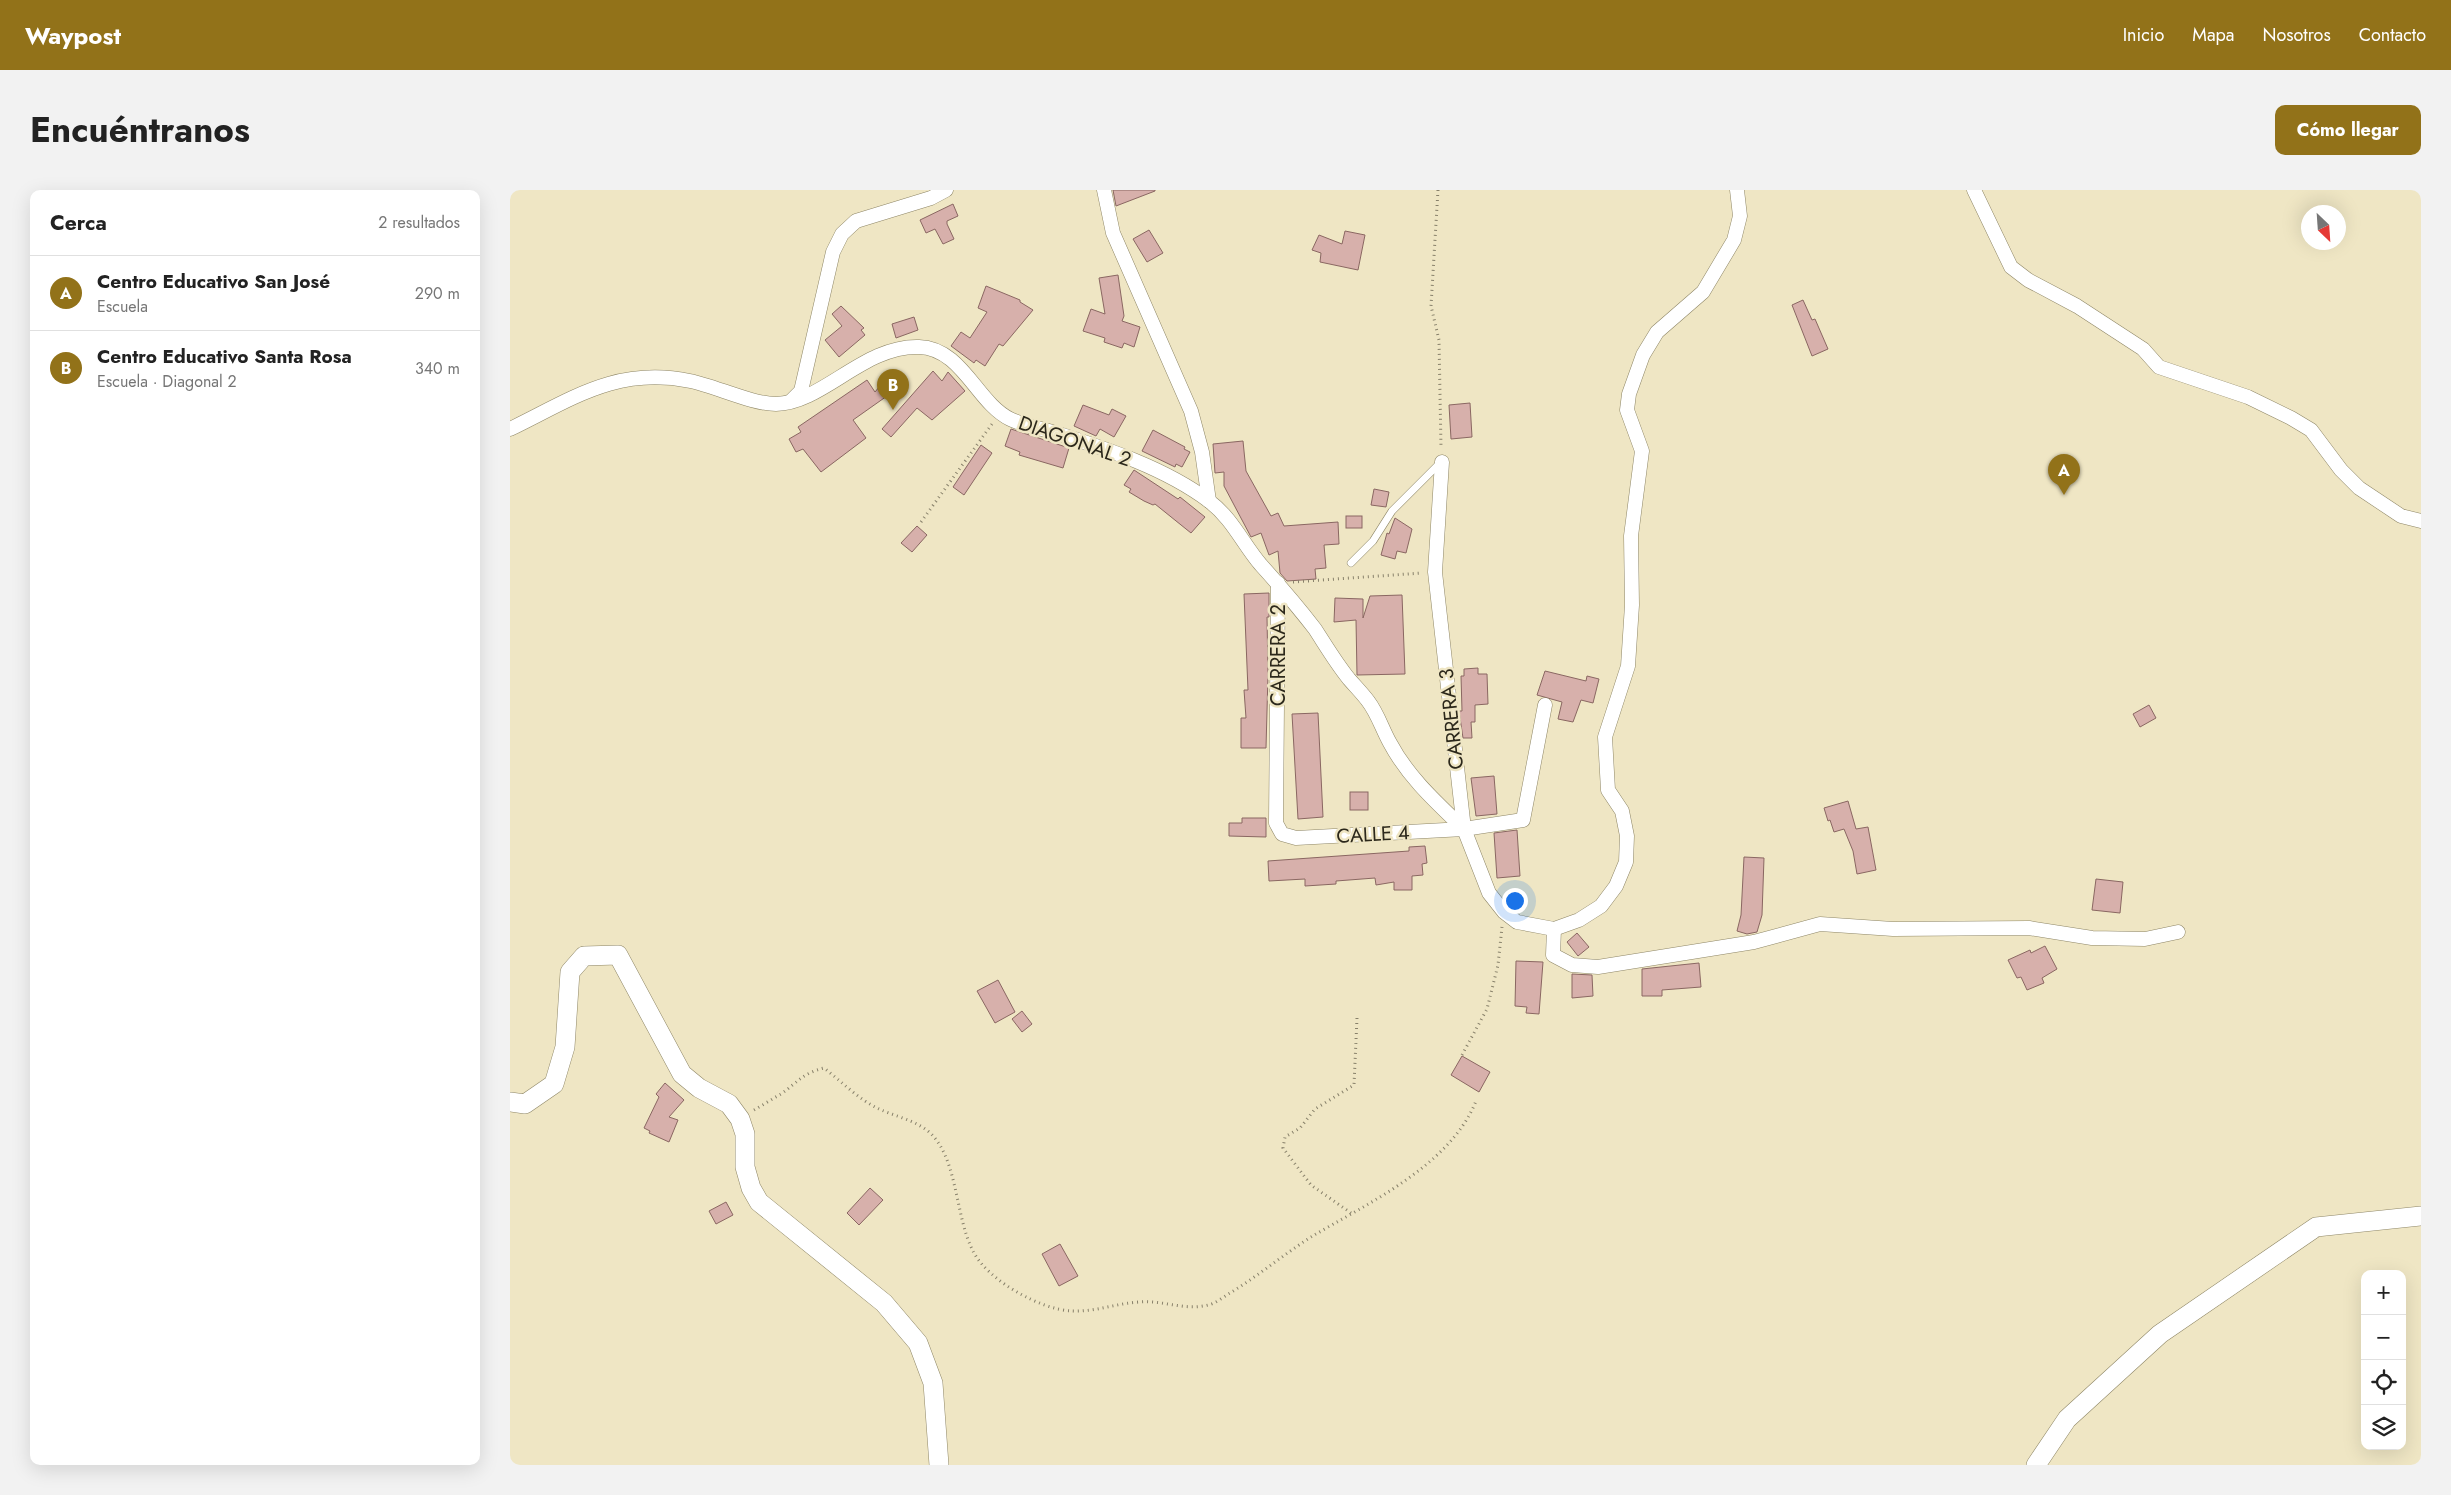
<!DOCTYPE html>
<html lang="es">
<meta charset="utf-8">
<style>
body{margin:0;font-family:Jost,sans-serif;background:#f2f2f2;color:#222}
.controls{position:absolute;right:15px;bottom:15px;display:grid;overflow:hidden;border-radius:10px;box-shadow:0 5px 20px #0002}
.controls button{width:45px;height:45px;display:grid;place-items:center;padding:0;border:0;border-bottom:1px solid #e0e0e0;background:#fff;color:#222;font:25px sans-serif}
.compass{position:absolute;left:1791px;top:15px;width:45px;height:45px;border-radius:50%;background:#fff;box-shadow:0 5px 20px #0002;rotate:155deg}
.you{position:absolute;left:1004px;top:710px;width:18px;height:18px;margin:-12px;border:4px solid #fff;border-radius:50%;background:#1a73e8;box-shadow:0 0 0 8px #1a73e833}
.badge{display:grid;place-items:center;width:32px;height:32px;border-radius:50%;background:#927219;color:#fff;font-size:16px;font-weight:700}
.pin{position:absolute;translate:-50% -41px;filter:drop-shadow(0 1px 2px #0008)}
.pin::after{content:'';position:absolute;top:26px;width:18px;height:15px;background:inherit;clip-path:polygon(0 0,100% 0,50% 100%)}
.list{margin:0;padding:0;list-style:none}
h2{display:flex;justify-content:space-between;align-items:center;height:65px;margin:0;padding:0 20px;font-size:21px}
h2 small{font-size:16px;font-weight:400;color:#767676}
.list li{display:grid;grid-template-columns:32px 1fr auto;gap:15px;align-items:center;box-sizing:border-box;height:75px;padding:0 20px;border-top:1px solid #e0e0e0}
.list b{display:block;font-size:19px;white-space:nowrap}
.list p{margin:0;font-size:16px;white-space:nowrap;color:#767676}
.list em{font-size:16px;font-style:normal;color:#767676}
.icon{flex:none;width:28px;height:28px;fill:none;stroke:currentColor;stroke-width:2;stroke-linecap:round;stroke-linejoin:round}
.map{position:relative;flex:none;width:1911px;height:1275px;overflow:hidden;border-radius:10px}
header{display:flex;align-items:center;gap:30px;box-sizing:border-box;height:70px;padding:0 25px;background:#927219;color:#fff}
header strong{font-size:24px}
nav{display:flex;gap:28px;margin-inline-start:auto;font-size:18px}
.intro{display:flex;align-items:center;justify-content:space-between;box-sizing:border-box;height:120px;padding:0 30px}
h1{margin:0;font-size:35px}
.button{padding:12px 22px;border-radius:10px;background:#927219;color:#fff;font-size:18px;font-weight:700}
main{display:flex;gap:30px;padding:0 30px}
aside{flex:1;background:#fff;border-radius:10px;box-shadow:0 5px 20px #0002}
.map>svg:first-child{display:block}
</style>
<header>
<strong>Waypost</strong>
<nav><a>Inicio</a><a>Mapa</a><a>Nosotros</a><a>Contacto</a></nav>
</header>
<div class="intro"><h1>Encuéntranos</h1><a class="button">Cómo llegar</a></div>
<main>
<aside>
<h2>Cerca<small>2 resultados</small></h2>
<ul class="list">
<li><span class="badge">A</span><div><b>Centro Educativo San José</b><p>Escuela</p></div><em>290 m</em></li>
<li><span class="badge">B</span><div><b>Centro Educativo Santa Rosa</b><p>Escuela · Diagonal 2</p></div><em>340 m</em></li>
</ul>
</aside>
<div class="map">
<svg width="1911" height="1275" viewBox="0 0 1911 1275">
<rect width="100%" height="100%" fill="#efe6c4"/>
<g fill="#d7b0ab" stroke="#8a6762">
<polygon points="603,0 645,0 645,1 606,16"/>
<polygon points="443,14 448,26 437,31 437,34 444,49 433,54 425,39 416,43 410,30"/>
<polygon points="639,40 653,63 637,72 623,49"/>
<polygon points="835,41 855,45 848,80 810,72 811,63 802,60 809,45 832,54"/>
<polygon points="608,85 614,126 612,131 630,137 624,157 614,153 612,158 594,152 595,148 573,141 581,119 595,124 589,88"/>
<polygon points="476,96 510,110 510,112 523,120 493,156 489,154 475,176 466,170 464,173 441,156 451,142 460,148 477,122 468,118"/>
<polygon points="1293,110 1302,130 1305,129 1318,159 1302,166 1282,115"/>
<polygon points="331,116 354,138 351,140 355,145 329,167 315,150 332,136 322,124"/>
<polygon points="404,127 408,140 386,148 382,134"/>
<polygon points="423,181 432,191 438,182 455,201 422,230 407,218 381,247 372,239"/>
<polygon points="383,189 394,194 343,230 356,248 311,282 293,259 286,262 279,249 291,242 288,237 357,190 365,202 374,191"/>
<polygon points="960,213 962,247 941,249 939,215"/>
<polygon points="573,215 599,225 602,219 616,226 604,247 590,239 586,246 564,236"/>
<polygon points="501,239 559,258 553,278 509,265 510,262 495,256"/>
<polygon points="643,240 675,257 674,259 680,262 672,277 666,274 665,277 632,261"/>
<polygon points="733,251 736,281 761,326 768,323 774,336 828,332 829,354 814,355 816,378 805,379 806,389 777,391 770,383 768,361 759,365 751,343 741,347 714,296 714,282 705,283 703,254"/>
<polygon points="471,255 482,263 454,305 443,297"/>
<polygon points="624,280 668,309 670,307 695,327 681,343 645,314 643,315 634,311 619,302 621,299 614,295"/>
<polygon points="864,299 879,302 876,317 861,315"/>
<rect x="836" y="326" width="16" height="12"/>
<polygon points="885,328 902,339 896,363 887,361 885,369 871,365 877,343 879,344"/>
<polygon points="407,336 417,345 402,362 391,353"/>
<polygon points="759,403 759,427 757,427 758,484 756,558 731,558 731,528 736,528 734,500 738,500 734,404"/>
<polygon points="892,405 895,484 847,485 846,430 824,432 825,408 853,409 853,428 860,406"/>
<polygon points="968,478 968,484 977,484 978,514 965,515 965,532 961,532 962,548 953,548 949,521 952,521 951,486 954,486 954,479"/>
<polygon points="1035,481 1076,491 1077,486 1089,489 1083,513 1071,510 1063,532 1048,529 1052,512 1027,505"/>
<polygon points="1639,515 1646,528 1630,537 1623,524"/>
<polygon points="808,523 813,627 788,629 782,524"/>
<polygon points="984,586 987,624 966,626 961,588"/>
<rect x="840" y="602" width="18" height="18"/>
<polygon points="1338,611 1346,639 1358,637 1366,680 1347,684 1343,661 1334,639 1324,642 1320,630 1318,631 1314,618"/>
<polygon points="732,628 756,628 756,647 719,646 719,633 732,633"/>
<polygon points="1007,640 1010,686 987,688 984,643"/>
<polygon points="915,656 917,673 912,674 913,685 902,686 902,700 884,700 884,692 866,695 865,688 826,691 826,694 795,696 795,689 759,691 758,671 899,661 899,657"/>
<polygon points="1234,667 1254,668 1252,725 1247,742 1237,744 1227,741 1231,725"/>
<polygon points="1586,689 1613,692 1610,723 1582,720"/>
<polygon points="1067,743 1079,757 1068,766 1057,752"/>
<polygon points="1535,756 1547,779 1532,788 1534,793 1517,800 1511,787 1507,788 1498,770 1520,760 1521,763"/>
<polygon points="1006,771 1033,772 1029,824 1016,823 1017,817 1005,816"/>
<polygon points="1189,773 1191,797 1152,800 1152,806 1132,806 1132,779"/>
<polygon points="1062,784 1082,785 1083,806 1062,808"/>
<polygon points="488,790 505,822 485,833 467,801"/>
<polygon points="512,821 522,834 512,842 502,829"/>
<polygon points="952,866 980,882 969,902 941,885"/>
<polygon points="155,893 174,910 159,927 168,930 159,952 139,943 140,941 134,938 149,907 146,904"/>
<polygon points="360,998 373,1010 349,1035 337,1023"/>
<polygon points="216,1012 223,1025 206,1034 199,1021"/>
<polygon points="550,1054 568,1086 549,1096 532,1064"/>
</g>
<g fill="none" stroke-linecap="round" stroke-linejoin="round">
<defs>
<polyline id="lane" points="841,373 863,351 882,321 931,272"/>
<g id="street">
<polyline points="594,0 603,43 681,221 692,262 699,311"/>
<polyline points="1464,0 1501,77 1518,90 1567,116 1633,159 1649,177 1738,207 1781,228 1801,240 1831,280 1849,298 1891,326 1911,331"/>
<polyline points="282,210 291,201 323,62 332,44 346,31 421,8 436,0"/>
<path d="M 0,239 C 62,209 107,176 180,191 C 205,196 242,214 266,214 C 313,213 354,155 409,157 C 452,158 467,213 500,229 C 514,236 531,238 546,243 C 597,259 655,278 699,311 C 722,328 733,354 751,375 C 770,396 788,417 805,439 C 816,456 826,473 839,489 C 845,496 852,503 858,511 C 868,524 872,539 880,553 C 898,587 927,613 954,639"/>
<polyline points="932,272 925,382 954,639 979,703 994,722 1007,732 1044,739 1069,730 1091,716 1106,696 1116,672 1117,646 1112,621 1098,600 1095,547 1118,476 1122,415 1121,346 1132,261 1117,220 1119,204 1133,165 1147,142 1193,102 1224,50 1230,26 1227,0"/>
<polyline points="768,393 766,633 772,644 786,648 954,639 1013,630 1035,515"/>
<polyline points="1044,739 1043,765 1062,775 1088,777 1244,752 1310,734 1383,739 1519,738 1582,748 1635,749 1668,742"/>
</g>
<g id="secondary">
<polyline points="0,912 15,914 44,894 55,857 60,782 74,766 108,765 172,884 189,898 219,914 230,929 235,944 235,977 241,998 249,1012 374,1113 408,1153 423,1193 429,1275"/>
<polyline points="1526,1275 1557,1229 1650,1144 1806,1037 1911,1026"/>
</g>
</defs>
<use href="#lane" stroke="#8e8666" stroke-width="8"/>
<use href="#street" stroke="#8e8666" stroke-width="15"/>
<use href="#secondary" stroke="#8e8666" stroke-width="20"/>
<g stroke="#87806a" stroke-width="3" stroke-dasharray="1 4" stroke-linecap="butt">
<polyline points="928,0 921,116 929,150 931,258"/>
<polyline points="411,332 482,234"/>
<polyline points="783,392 912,383"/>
<polyline points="952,865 977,819 988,775 992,737"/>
<path d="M 244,920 C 253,915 262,909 271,904 C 288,892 293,883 314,878 C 331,891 346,907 365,917 C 382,926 404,929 419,942 C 448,967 445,1027 463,1061 C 477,1090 531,1120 562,1121 C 586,1122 607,1113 630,1112 C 653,1110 675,1121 698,1115 C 705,1114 713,1107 720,1103 C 748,1086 773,1065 801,1047 C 858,1013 940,976 966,911"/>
<polyline points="841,1023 801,995 773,958 775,947 790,938 805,919 844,895 847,828"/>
</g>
<use href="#lane" stroke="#fff" stroke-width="7"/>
<use href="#street" stroke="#fff" stroke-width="14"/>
<use href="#secondary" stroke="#fff" stroke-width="19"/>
</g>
<g text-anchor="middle" stroke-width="5" stroke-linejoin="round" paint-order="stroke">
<g font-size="20" fill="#2c281b" stroke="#efe6c4">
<text transform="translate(565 251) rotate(19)" y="7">DIAGONAL 2</text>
<text transform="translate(768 465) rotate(-90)" y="7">CARRERA 2</text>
<text transform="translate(941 529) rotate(-96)" y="7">CARRERA 3</text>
<text transform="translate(863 644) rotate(-3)" y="7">CALLE 4</text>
</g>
</g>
</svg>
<div class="controls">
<button>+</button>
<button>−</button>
<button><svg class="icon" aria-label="locate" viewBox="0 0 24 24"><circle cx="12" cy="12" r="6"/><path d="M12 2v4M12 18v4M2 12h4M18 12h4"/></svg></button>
<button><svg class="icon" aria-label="layers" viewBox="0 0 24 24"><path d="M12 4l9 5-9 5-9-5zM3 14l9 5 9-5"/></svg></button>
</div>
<svg class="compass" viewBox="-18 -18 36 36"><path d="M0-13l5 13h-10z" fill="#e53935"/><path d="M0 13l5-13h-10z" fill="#767676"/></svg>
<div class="you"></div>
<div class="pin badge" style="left:1554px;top:305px">A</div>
<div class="pin badge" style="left:383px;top:220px">B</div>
</div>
</main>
